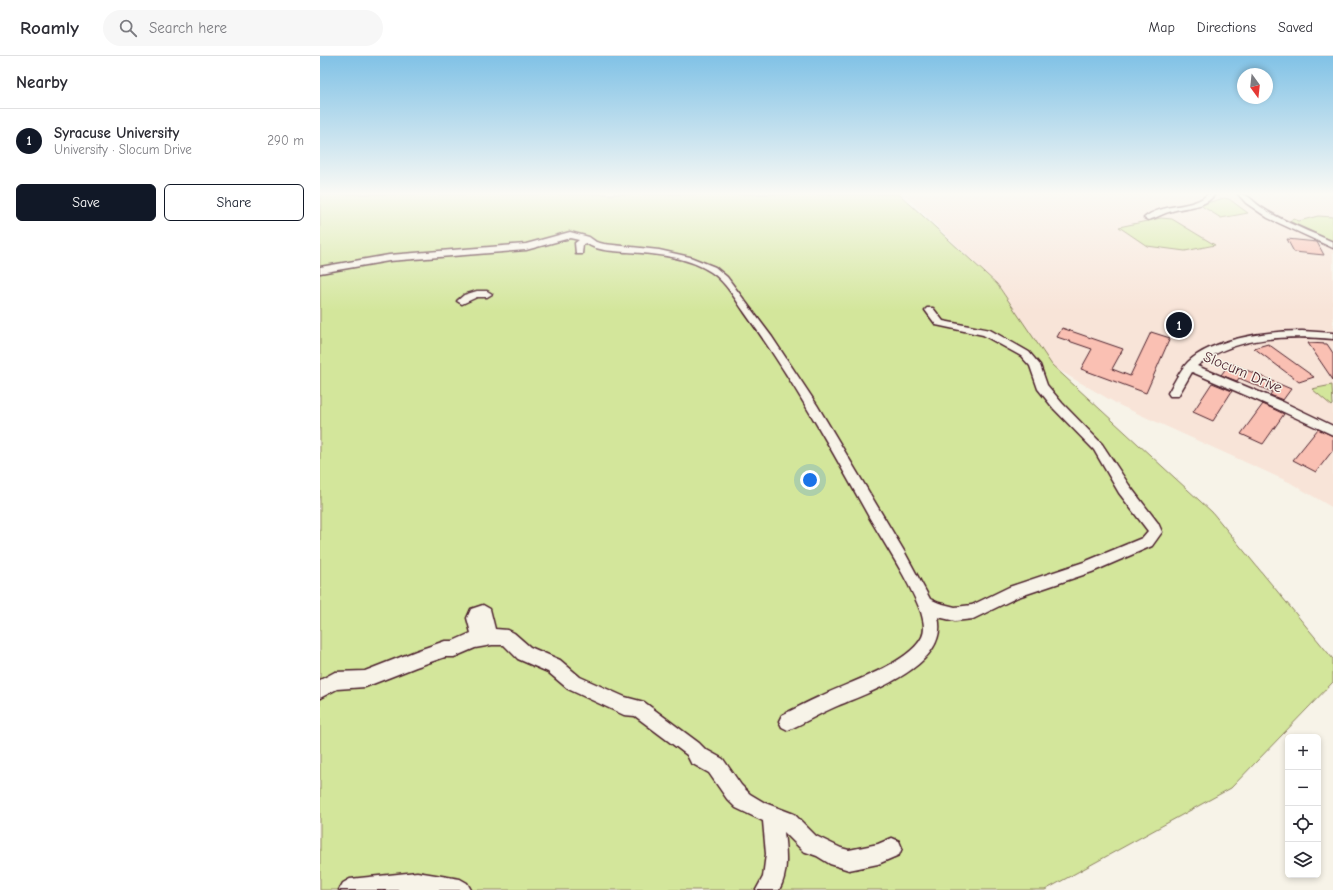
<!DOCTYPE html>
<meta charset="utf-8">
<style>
body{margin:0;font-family:"Comic Neue",sans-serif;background:#f7f7f7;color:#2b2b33}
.controls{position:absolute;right:12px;bottom:12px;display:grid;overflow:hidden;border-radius:6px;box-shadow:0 2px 6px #0003}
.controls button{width:36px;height:36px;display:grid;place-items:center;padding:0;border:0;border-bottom:1px solid #e1e1e2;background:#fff;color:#2b2b33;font:20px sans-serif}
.compass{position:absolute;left:917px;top:12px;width:36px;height:36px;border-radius:50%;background:#fff;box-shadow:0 2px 6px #0003;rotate:165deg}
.you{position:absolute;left:490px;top:424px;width:14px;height:14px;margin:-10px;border:3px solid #fff;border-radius:50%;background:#1a73e8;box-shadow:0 0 0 6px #1a73e833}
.badge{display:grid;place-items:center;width:26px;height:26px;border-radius:50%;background:#111827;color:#fff;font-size:13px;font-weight:700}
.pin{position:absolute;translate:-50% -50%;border:2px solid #fff;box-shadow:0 1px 4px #0006}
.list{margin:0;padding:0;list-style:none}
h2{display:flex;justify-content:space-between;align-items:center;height:52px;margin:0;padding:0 16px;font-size:17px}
h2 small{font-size:13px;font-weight:400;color:#7c7c81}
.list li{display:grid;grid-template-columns:26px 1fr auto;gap:12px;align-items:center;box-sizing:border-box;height:64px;padding:0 16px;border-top:1px solid #e1e1e2}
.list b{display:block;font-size:15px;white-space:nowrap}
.list p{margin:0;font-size:13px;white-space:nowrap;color:#7c7c81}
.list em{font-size:13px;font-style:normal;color:#7c7c81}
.actions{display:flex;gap:8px;padding:12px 16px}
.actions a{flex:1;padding:9px 0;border:1px solid #111827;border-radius:6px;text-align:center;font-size:14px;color:#111827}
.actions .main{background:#111827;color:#fff}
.icon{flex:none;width:22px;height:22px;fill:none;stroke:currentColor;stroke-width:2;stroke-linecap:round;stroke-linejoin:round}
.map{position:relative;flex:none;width:1013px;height:834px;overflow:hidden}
header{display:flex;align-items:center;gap:24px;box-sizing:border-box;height:56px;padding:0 20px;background:#fff;border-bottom:1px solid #e1e1e2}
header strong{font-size:19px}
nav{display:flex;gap:22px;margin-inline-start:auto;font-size:14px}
.search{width:280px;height:36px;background:#f7f7f7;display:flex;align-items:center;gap:10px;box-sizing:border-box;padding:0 14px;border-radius:22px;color:#7c7c81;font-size:15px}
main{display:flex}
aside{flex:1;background:#fff}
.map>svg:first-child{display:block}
</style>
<header>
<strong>Roamly</strong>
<div class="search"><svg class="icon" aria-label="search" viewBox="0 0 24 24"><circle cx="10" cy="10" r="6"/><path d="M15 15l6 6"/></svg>Search here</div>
<nav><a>Map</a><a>Directions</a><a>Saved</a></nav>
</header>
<main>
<aside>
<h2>Nearby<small></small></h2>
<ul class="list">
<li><span class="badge">1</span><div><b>Syracuse University</b><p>University · Slocum Drive</p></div><em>290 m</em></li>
</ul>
<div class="actions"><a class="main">Save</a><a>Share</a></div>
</aside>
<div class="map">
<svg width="1013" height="834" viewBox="0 0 1013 834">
<rect width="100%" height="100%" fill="#f7f3e8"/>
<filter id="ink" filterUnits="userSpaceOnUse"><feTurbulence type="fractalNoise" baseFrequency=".025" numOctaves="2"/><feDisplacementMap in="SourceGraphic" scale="8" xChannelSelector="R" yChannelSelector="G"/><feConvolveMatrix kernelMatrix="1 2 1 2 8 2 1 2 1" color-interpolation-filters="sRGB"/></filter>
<g filter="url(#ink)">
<!-- built -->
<path fill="#f8e4d8" d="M583 138H1013V452L969 426 801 350 733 311 677 228Z"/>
<!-- green -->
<g fill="#d3e69b" stroke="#8e8263">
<path d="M0 138H579L677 228 732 309 892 456 1013 603V626L911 732 725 834H0Z"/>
<path d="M904 142 909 143 928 157 901 162 880 149Z"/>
<path d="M998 160 1013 161V185L969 165 974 163 979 165Z"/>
<path d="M841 162 852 163 895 189 865 195 827 190 799 171Z"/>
<path d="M1012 329 1013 349 1012 350 992 333Z"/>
</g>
<!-- building -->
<g fill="#fac0b3" stroke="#4a1f2b">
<path d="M967 183 997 186 1004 199 974 196Z"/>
<path d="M742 272 803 293 792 313 810 320 831 276 850 282 826 337 761 313 772 293 737 281Z"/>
<path d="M988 287 1007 288 1013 297V324Z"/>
<path d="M948 288 994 321 979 326 934 292Z"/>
<path d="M910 307 971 333 963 344 950 339 952 336 919 322 917 325 901 319Z"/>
<path d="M892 327 912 335 893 365 873 356Z"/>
<path d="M943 348 964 358 943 388 921 378Z"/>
<path d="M998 373 1013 380V394L996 416 973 404Z"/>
</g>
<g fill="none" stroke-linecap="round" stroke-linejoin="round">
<!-- minor casing -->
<g stroke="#4a1f2b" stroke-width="3">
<g id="minor">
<path d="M888 138H895C884 153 867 150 852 155 843 157 837 162 828 164L824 162C841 147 874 153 888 138Z"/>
<path d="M918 138C929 138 932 145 941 151 963 166 989 175 1013 186V192L948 162 926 147Z"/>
<path d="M250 176 269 181 276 186 284 188 339 194 370 201 395 211 407 221 452 281 497 349 584 495 610 543 619 547 635 551 652 549 689 531 764 506 822 482 828 475 799 437 774 394 734 353 718 333 710 310 701 300 663 279 616 269 605 254 607 252H613L623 265 670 274 709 296 720 309 727 329 742 347 782 388 809 429 838 467 842 476 832 490 772 516 698 541 653 563 635 565 618 561C630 610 549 636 515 651 499 658 484 667 468 674L462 671 459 665 462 659C475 653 487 646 501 640 527 627 589 608 602 581 606 573 603 563 601 556 589 525 566 490 549 461 510 391 472 322 425 257 415 243 406 226 391 216 367 200 335 198 307 196 293 195 277 195 266 187L263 188 262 198H256L255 187 259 184 250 182 206 194 69 205 0 217V211L69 199 206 188Z"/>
<path d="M157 235H167L172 238 167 241H157L142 248 137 245 144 239Z"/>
<path d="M982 275 1013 277V283C970 279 913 280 877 310L963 346 1013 370V379L955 352 872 316 858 340H850L848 337C854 327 860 314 868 306 893 282 949 275 982 275Z"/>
<path d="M163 549 170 553 175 573 188 574 194 577 210 591 240 604 260 621 305 641 324 646 379 687 385 693 403 703 421 729 430 738 445 747 474 758 496 780 521 792 529 794 558 788 572 782 579 785 582 792 579 799 558 808 529 814 510 808 497 800 483 795 464 776C466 795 469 817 459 834H436L443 821 446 798 443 765 416 752 407 743 389 717 371 707 367 699 315 660 304 659 248 633 228 616 198 603 184 589H172L155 592 134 601H125L96 611 45 631 17 633 0 642V624L15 616 45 615 96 595 125 585H133L151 577 147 562 151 553Z"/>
<path d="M97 816 140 823 147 827 151 834H19L23 827 30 823Z"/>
</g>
</g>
<!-- minor -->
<use href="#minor" fill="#f7f3e8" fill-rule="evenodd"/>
</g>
</g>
<!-- sky -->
<linearGradient id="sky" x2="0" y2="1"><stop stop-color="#81c2e6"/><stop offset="0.54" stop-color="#fbfaf5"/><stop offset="1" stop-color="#fbfaf5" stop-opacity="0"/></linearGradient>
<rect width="1013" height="255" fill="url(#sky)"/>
<g text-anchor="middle" stroke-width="3" stroke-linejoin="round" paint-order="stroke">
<!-- street labels -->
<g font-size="15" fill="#4a1f2b" stroke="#f7f3e8">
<text transform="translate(923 316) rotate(23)" y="5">Slocum Drive</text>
</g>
</g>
</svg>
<div class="controls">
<button>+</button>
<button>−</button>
<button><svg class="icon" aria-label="locate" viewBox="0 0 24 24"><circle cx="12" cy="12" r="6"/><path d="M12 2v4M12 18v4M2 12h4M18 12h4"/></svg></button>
<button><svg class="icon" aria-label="layers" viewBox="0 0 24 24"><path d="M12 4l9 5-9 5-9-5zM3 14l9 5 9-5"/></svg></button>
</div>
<svg class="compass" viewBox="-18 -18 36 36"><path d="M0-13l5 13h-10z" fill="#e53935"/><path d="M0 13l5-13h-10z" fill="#7c7c81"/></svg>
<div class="you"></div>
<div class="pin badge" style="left:859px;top:269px">1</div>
</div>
</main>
